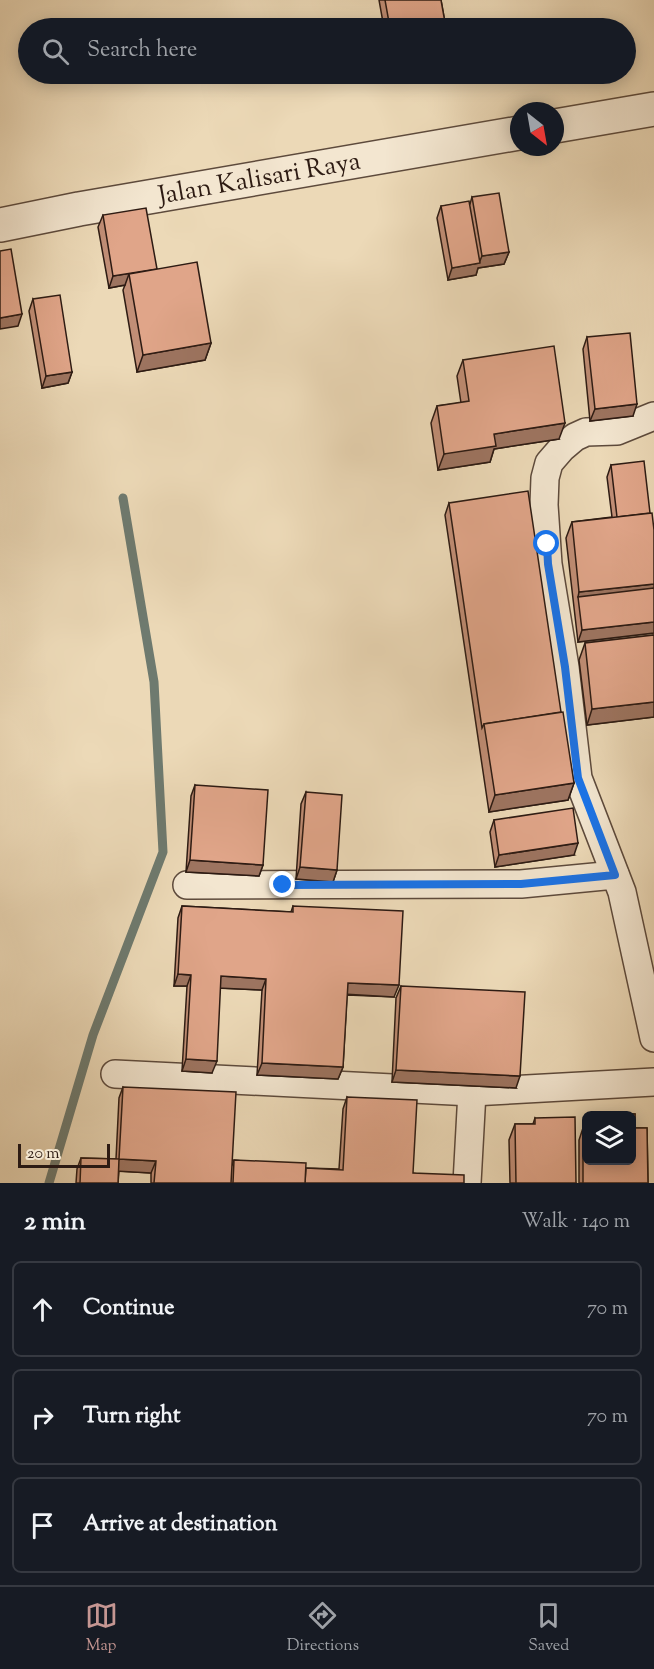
<!DOCTYPE html>
<meta charset="utf-8">
<style>
body{margin:0;font-family:"Sorts Mill Goudy",serif;background:#20242c;color:#f1f3f6}
.controls{position:absolute;right:18px;bottom:18px;display:grid;overflow:hidden;border-radius:9px;box-shadow:0 3px 15px #0003}
.controls button{width:54px;height:54px;display:grid;place-items:center;padding:0;border:0;border-bottom:2px solid #363941;background:#171b24;color:#f1f3f6;font:30px sans-serif}
.compass{position:absolute;left:510px;top:102px;width:54px;height:54px;border-radius:50%;background:#171b24;box-shadow:0 3px 15px #0003;rotate:149deg}
.scale{position:absolute;left:18px;bottom:15px;width:92px;box-sizing:border-box;padding-left:6px;border:3px solid #2d1b13;border-top:0;font-size:16px;line-height:21px;white-space:nowrap;color:#2d1b13;-webkit-text-stroke:4px #f3e6d0;paint-order:stroke}
.stop{position:absolute;width:18px;height:18px;margin:-14px;border:4px solid #1a73e8;border-radius:50%;background:#fff}
.stop.end{background:#1a73e8;border-color:#fff;box-shadow:0 2px 6px #0008}
.list{margin:0;padding:0;list-style:none}
h2{display:flex;justify-content:space-between;align-items:center;height:78px;margin:0;padding:0 24px;font-size:26px}
h2 small{font-size:20px;font-weight:400;color:#9ea1a6}
.list li{display:grid;grid-template-columns:39px 1fr auto;gap:18px;align-items:center;box-sizing:border-box;height:96px;margin:0 12px 12px;padding:0 12px;border:2px solid #363941;border-radius:9px}
.list b{display:block;font-size:22px;white-space:nowrap}
.list em{font-size:20px;font-style:normal;color:#9ea1a6}
.icon{flex:none;width:33px;height:33px;fill:none;stroke:currentColor;stroke-width:2;stroke-linecap:round;stroke-linejoin:round}
.map{position:relative;flex:none;width:654px;height:1183px;overflow:hidden}
.search{position:absolute;background:#171b24;box-shadow:0 3px 15px #0003;left:18px;right:18px;top:18px;height:66px;display:flex;align-items:center;gap:15px;box-sizing:border-box;padding:0 21px;border-radius:33px;color:#9ea1a6;font-size:22px}
.sheet{height:402px;background:#171b24}
nav{display:flex;justify-content:space-around;align-items:center;box-sizing:border-box;height:84px;border-top:2px solid #363941;background:#171b24;font-size:16px;color:#9ea1a6}
nav a{display:grid;justify-items:center;gap:3px}
nav .on{color:#c59692}
.map>svg:first-child{display:block}
</style>
<div class="map">
<svg width="654" height="1183" viewBox="0 0 654 1183">
<rect width="100%" height="100%" fill="#ecd9b7"/>
<filter id="stains"><feTurbulence type="fractalNoise" baseFrequency=".00333" numOctaves="4"/><feColorMatrix values="0 0 0 0 .2 0 0 0 0 .09 0 0 0 0 .02 0 0 0 .5 -.17"/></filter>
<radialGradient id="worn" r=".72"><stop offset=".6" stop-color="#630" stop-opacity="0"/><stop offset="1" stop-color="#630" stop-opacity=".3"/></radialGradient>
<g fill="none" stroke-linecap="round" stroke-linejoin="round">
<!-- stream -->
<path stroke="#6e7a6f" stroke-width="9" d="M49 1183 93 1035 163 852 154 682 123 498"/>
<!-- minor casing -->
<g stroke="#5d4a3c" stroke-width="30">
<g id="minor">
<path d="M654 416 617 431 586 432 575 437 562 448 549 463 545 478 544 505 548 564 565 667 578 778 622 892 654 1038"/>
<path d="M187 885 521 884 615 875"/>
<path d="M115 1074 472 1092 654 1082"/>
<path d="M467 1183 472 1092"/>
</g>
</g>
<!-- tertiary casing -->
<g stroke="#5d4a3c" stroke-width="36">
<g id="tertiary">
<path d="M555 126 654 109"/>
<path d="M0 225 79 209 519 133"/>
</g>
</g>
<!-- minor -->
<use href="#minor" stroke="#f3e6d0" stroke-width="27"/>
<!-- tertiary -->
<use href="#tertiary" stroke="#f3e6d0" stroke-width="33"/>
</g>
<!-- wall -->
<g fill="#c18e76" stroke="#2d1b13" stroke-width="1.5">
<path d="M379 0H441L446 28H384Z"/>
<path d="M472 197 509 252 504 264 478 268 476 275 448 280 437 218 441 206 470 204Z"/>
<path d="M103 215 157 269 211 343 205 360 137 372 123 290 125 285 109 288 98 227Z"/>
<path d="M33 299 72 372 68 383 42 388 29 311Z"/>
<path d="M587 337 633 416 590 421 583 349Z"/>
<path d="M463 360 559 439 494 449 490 462 438 470 431 423 437 406 461 403 457 376Z"/>
<path d="M611 465 650 513 654 530V633L578 642 566 538 572 522 612 517 607 477Z"/>
<path d="M449 503 561 712 574 783 568 800 489 812 445 515Z"/>
<path d="M654 635V717L587 725 579 660 585 643Z"/>
<path d="M195 785 263 865 259 876 186 872 191 796Z"/>
<path d="M306 792 337 870 333 882 296 879 301 804Z"/>
<path d="M494 820 574 855 495 867 490 832Z"/>
<path d="M182 906 291 912 293 906 394 997 347 995 343 1067 338 1079 257 1075 262 990 220 988 212 1073 182 1071 187 986H174L178 918Z"/>
<path d="M401 986 516 1088 392 1082 396 998Z"/>
<path d="M123 1087 232 1165 234 1160 306 1168 339 1169 343 1109 347 1097 413 1173 464 1183H151V1173L119 1171 118 1183H76L77 1169 81 1158 116 1159 119 1098Z"/>
<path d="M606 1113 635 1114V1128H647L648 1183H579V1140L583 1128H586V1161H632V1116H605Z"/>
<path d="M535 1118 576 1183H510L509 1140 515 1124H533Z"/>
</g>
<!-- shaded-wall -->
<g fill="#9d7460" stroke="#2d1b13" stroke-width="1.5">
<path d="M509 252 504 264 478 268 476 275 448 280 452 268 479 263 482 256Z"/>
<path d="M157 269 129 274 125 285 109 288 113 276Z"/>
<path d="M22 314 18 326 0 329V318Z"/>
<path d="M211 343 205 360 137 372 143 355Z"/>
<path d="M72 372 68 383 42 388 46 376Z"/>
<path d="M637 404 633 416 590 421 595 409Z"/>
<path d="M565 423 559 439 494 449 490 462 438 470 444 454 494 434Z"/>
<path d="M654 584V599L578 597 579 592Z"/>
<path d="M654 622V633L578 642 582 630Z"/>
<path d="M654 702V717L587 725 592 709Z"/>
<path d="M574 783 568 800 489 812 495 795Z"/>
<path d="M578 843 574 855 495 867 499 855Z"/>
<path d="M190 860 263 865 259 876 186 872Z"/>
<path d="M300 867 337 870 333 882 296 879Z"/>
<path d="M178 974 191 975 187 986H174Z"/>
<path d="M221 976 266 979 262 990 217 988Z"/>
<path d="M348 983 399 985 394 997 343 994Z"/>
<path d="M186 1059 217 1061 212 1073 182 1071Z"/>
<path d="M262 1063 343 1067 338 1079 257 1075Z"/>
<path d="M396 1070 520 1076 516 1088 392 1082Z"/>
<path d="M119 1159 156 1161 151 1173 115 1171Z"/>
</g>
<!-- building -->
<g fill="#e0a589" stroke="#2d1b13" stroke-width="1.5">
<path d="M385 0H441L446 28H390Z"/>
<path d="M499 193 509 252 482 256 472 197Z"/>
<path d="M469 201 480 263 452 268 441 206Z"/>
<path d="M146 208 157 269 113 276 103 215Z"/>
<path d="M11 249 22 314 0 318V251Z"/>
<path d="M197 262 211 343 143 355 129 274Z"/>
<path d="M60 295 72 372 46 376 33 299Z"/>
<path d="M630 333 637 404 595 409 587 337Z"/>
<path d="M554 346 565 423 494 434 496 446 444 454 437 406 469 401 463 360Z"/>
<path d="M644 461 650 513 617 517 611 465Z"/>
<path d="M528 491 561 712 484 724 482 728 449 503Z"/>
<path d="M652 513 654 530V584L579 592 572 522Z"/>
<path d="M654 588V622L582 630 578 597Z"/>
<path d="M654 635V702L592 709 585 643Z"/>
<path d="M563 712 574 783 495 795 484 724Z"/>
<path d="M195 785 268 790 263 865 190 860Z"/>
<path d="M306 792 342 795 337 870 300 867Z"/>
<path d="M573 808 578 843 499 855 494 820Z"/>
<path d="M182 906 293 912V906L403 911 399 985 348 983 343 1067 262 1063 266 979 221 976 217 1061 186 1059 191 975 178 974Z"/>
<path d="M401 986 525 992 520 1076 396 1070Z"/>
<path d="M123 1087 236 1092 231 1183H154L156 1161 119 1159 118 1183H80L81 1158 119 1159Z"/>
<path d="M347 1097 417 1100 413 1173 464 1175V1183H305L306 1168 343 1170Z"/>
<path d="M606 1113 635 1114V1128H647L648 1183H583V1128H586V1161H632V1116H605Z"/>
<path d="M575 1117 576 1183H516L515 1124H535V1118Z"/>
<path d="M234 1160 306 1163 305 1183H233Z"/>
</g>
<g fill="none" stroke-linecap="round" stroke-linejoin="round">
<!-- route -->
<path stroke="#1a73e8" stroke-width="8" d="M283 885 521 884 615 875 578 778 565 667 548 564 547 544"/>
</g>
<g text-anchor="middle" stroke-width="5" stroke-linejoin="round" paint-order="stroke">
<!-- street labels -->
<g font-size="26" fill="#2d1b13" stroke="#f3e6d0">
<text transform="translate(259 177) rotate(-10)" y="9">Jalan Kalisari Raya</text>
</g>
</g>
<rect width="100%" height="100%" filter="url(#stains)"/>
<rect width="100%" height="100%" fill="url(#worn)"/>
</svg>
<div class="controls">
<button><svg class="icon" aria-label="layers" viewBox="0 0 24 24"><path d="M12 4l9 5-9 5-9-5zM3 14l9 5 9-5"/></svg></button>
</div>
<svg class="compass" viewBox="-18 -18 36 36"><path d="M0-13l5 13h-10z" fill="#e53935"/><path d="M0 13l5-13h-10z" fill="#9ea1a6"/></svg>
<div class="scale">20 m</div>
<div class="stop" style="left:547px;top:544px"></div>
<div class="stop end" style="left:283px;top:885px"></div>
<div class="search"><svg class="icon" aria-label="search" viewBox="0 0 24 24"><circle cx="10" cy="10" r="6"/><path d="M15 15l6 6"/></svg>Search here</div>
</div>
<section class="sheet">
<h2>2 min<small>Walk · 140 m</small></h2>
<ul class="list">
<li><svg class="icon" aria-label="ahead" viewBox="0 0 24 24"><path d="M12 20V5M6 11l6-6 6 6"/></svg><div><b>Continue</b></div><em>70 m</em></li>
<li><svg class="icon" aria-label="right" viewBox="0 0 24 24"><path d="M7 20v-9h11M14 6l5 5-5 5"/></svg><div><b>Turn right</b></div><em>70 m</em></li>
<li><svg class="icon" aria-label="arrive" viewBox="0 0 24 24"><path d="M6 21V4h12l-3 4 3 4H6"/></svg><div><b>Arrive at destination</b></div></li>
</ul>
</section>
<nav>
<a class="on"><svg class="icon" aria-label="map" viewBox="0 0 24 24"><path d="M3 6l6-2 6 2 6-2v14l-6 2-6-2-6 2zM9 4v14M15 6v14"/></svg>Map</a>
<a><svg class="icon" aria-label="directions" viewBox="0 0 24 24"><path d="M12 3l9 9-9 9-9-9zM9 14v-3h6M13 9l2 2-2 2"/></svg>Directions</a>
<a><svg class="icon" aria-label="saved" viewBox="0 0 24 24"><path d="M7 4h10v16l-5-4-5 4z"/></svg>Saved</a>
</nav>
